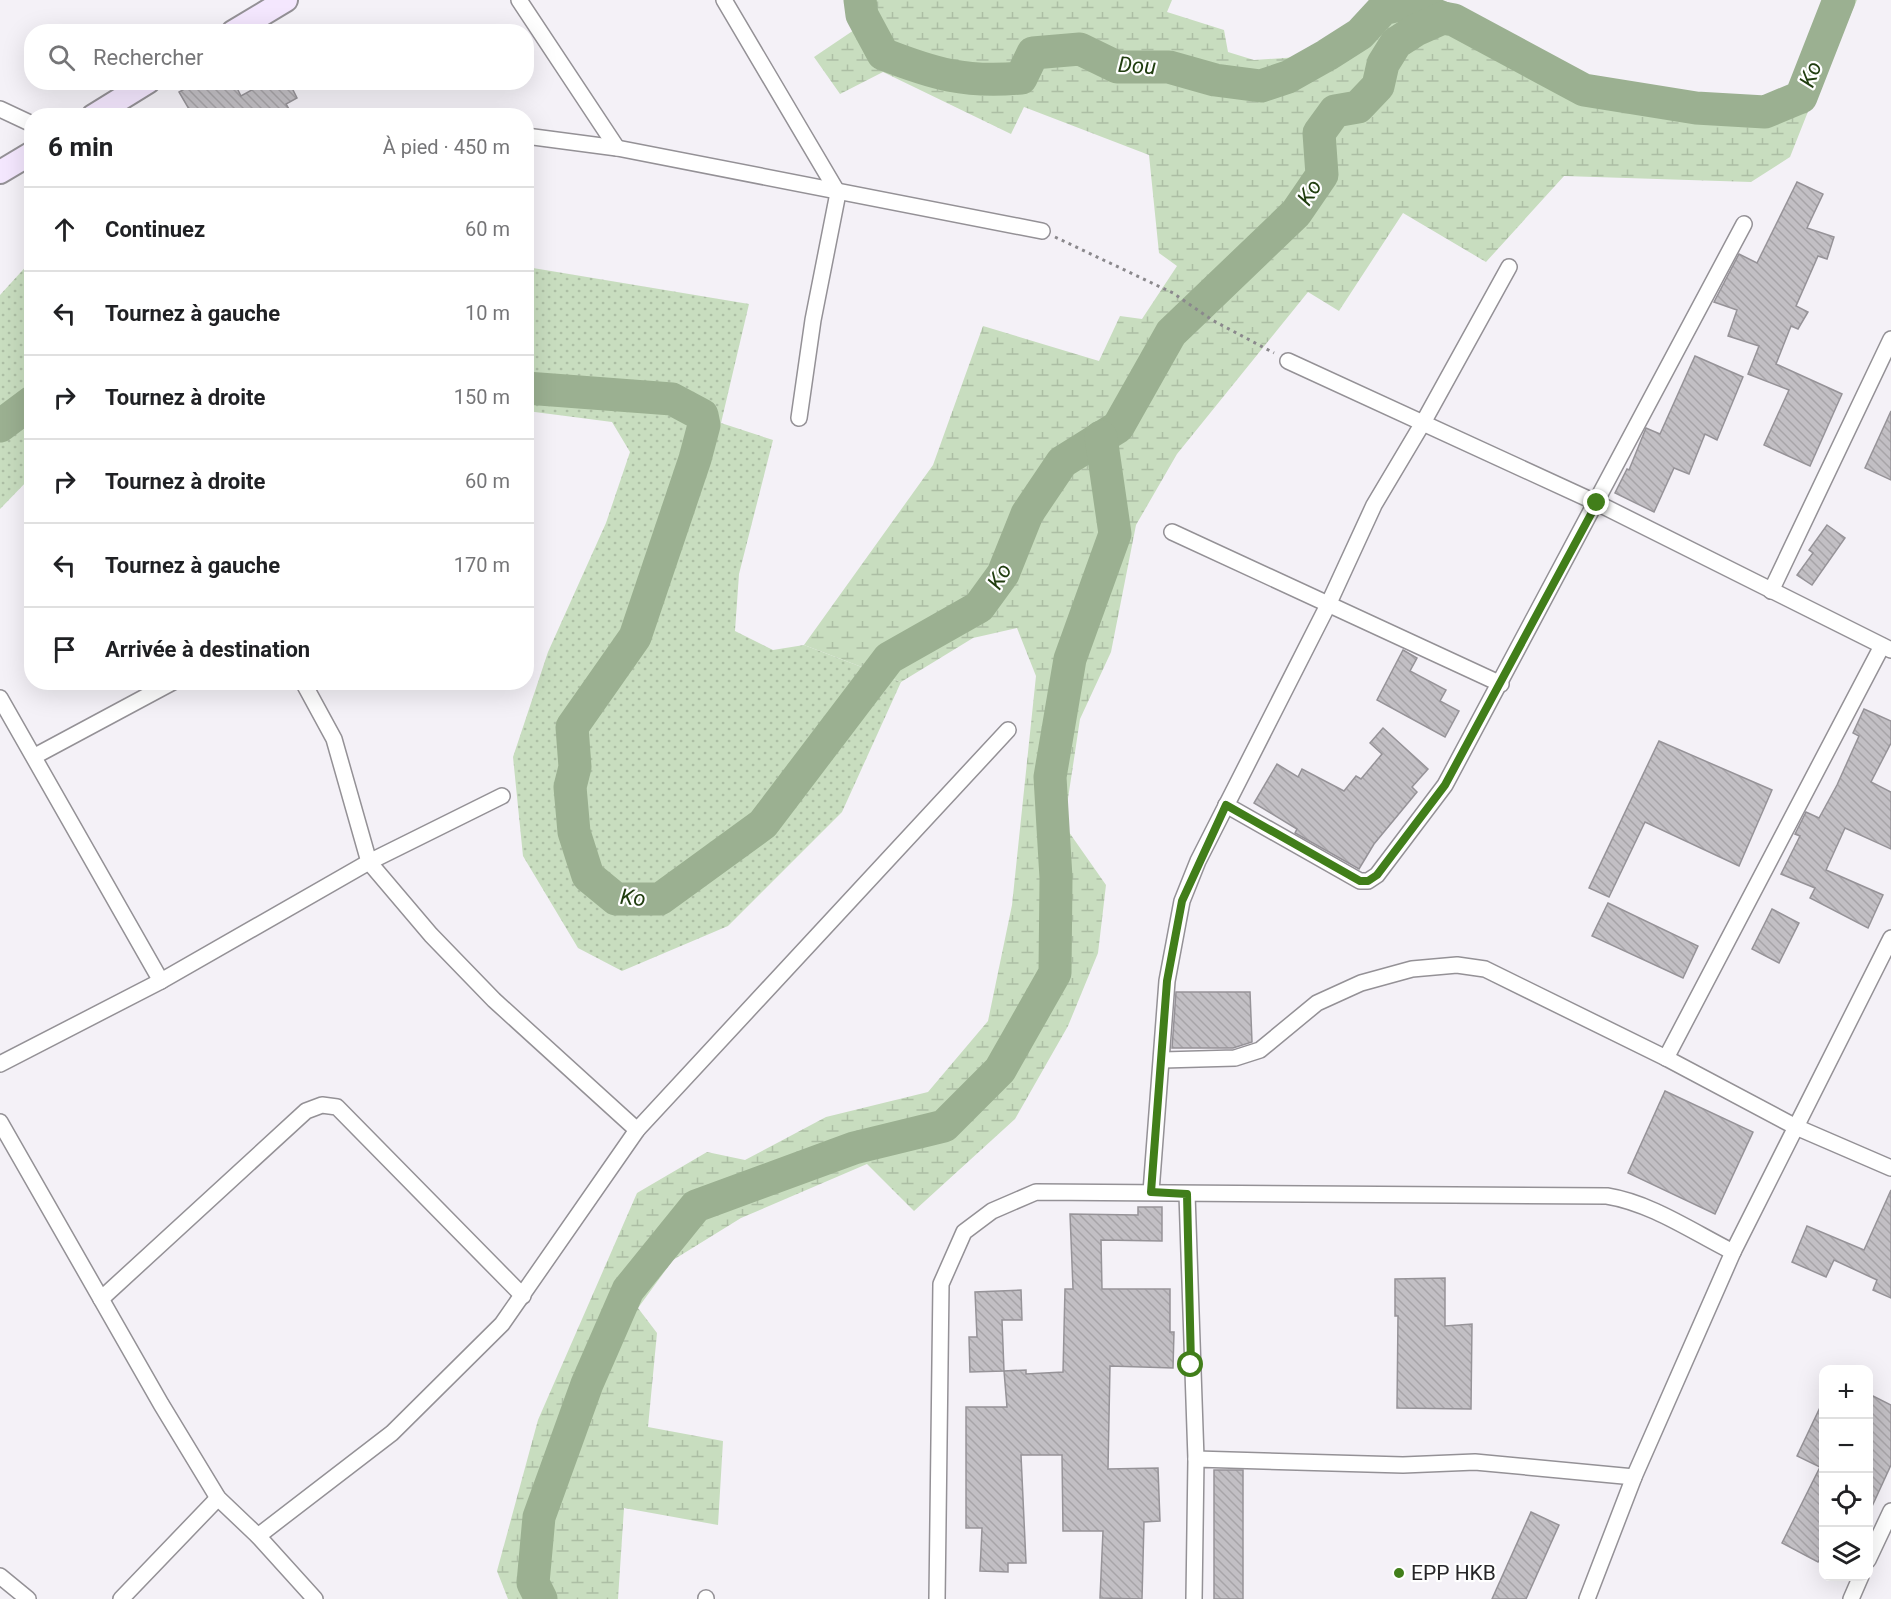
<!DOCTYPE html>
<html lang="fr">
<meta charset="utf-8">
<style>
body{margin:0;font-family:Roboto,sans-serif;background:#f2f2f2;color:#202124}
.controls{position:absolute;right:18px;bottom:18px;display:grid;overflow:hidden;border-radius:12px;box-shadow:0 6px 24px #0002}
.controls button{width:54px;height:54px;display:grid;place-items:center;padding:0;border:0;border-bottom:2px solid #e0e0e0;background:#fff;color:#202124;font:30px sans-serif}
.stop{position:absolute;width:18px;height:18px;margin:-14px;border:4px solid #417e1a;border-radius:50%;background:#fff}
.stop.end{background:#417e1a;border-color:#fff;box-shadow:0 2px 6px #0008}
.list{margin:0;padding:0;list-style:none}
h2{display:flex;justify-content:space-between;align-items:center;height:78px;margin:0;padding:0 24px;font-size:26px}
h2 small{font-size:20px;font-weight:400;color:#757577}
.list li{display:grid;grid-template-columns:39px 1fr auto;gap:18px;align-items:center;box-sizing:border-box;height:84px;padding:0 24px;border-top:2px solid #e0e0e0}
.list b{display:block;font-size:22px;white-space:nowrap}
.list em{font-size:20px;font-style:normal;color:#757577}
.icon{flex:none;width:33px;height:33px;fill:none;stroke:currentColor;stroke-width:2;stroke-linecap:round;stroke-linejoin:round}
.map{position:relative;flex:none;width:1891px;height:1599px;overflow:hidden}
.search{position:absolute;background:#fff;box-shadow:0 6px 24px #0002;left:24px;top:24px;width:510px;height:66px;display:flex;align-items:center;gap:15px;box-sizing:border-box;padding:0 21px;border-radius:24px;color:#757577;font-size:22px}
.panel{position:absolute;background:#fff;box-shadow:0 6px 24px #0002;left:24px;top:108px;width:510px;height:582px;border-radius:24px}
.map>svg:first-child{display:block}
</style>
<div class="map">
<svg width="1891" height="1599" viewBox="0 0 1891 1599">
<defs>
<pattern id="grass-dots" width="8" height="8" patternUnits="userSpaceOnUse" patternTransform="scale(1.5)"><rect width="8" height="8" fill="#c8ddbf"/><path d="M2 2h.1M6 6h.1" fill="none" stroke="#acbea4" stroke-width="1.8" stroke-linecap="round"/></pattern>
<pattern id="wetland-marsh" width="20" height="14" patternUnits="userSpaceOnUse" patternTransform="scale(1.5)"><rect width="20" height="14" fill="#c8ddbf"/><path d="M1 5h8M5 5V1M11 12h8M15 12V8" fill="none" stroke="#acbea4"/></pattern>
<pattern id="building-back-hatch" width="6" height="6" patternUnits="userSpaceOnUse" patternTransform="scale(1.5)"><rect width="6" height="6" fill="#c2bfc4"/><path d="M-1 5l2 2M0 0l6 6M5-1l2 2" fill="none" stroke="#a7a4a8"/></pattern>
</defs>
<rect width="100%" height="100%" fill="#f4f1f7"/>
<!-- grass -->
<g fill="url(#grass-dots)">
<path d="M1839 0H1857L1811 104 1801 97Z"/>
<path d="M31 261V477L0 509V295Z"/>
<path d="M527 267 749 304 721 423 773 440 739 574 735 631 773 650 804 645 901 682 842 812 728 926 622 971 578 948 523 856 513 757 548 652 606 523 630 452 612 422 527 411Z"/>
</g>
<!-- wetland -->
<path fill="url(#wetland-marsh)" d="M850 0H1172L1167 12 1224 30 1228 52 1254 60 1327 55 1360 34 1383 9 1407 3 1443 18 1454 20 1584 90 1696 108 1765 112 1801 97 1811 104 1790 157 1751 182 1564 176 1486 262 1403 213 1339 311 1308 292 1177 454 1136 525 1111 652 1080 719 1064 825 1106 885 1098 953 1068 1026 1015 1119 914 1211 867 1164 741 1218 673 1260 638 1308 657 1333 648 1427 723 1441 718 1525 624 1508 618 1599H508L497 1571 538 1420 637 1193 707 1152 745 1160 826 1117 928 1092 988 1021 1012 905 1036 676 1017 628 973 638 901 682 804 645 933 465 983 326 1099 361 1120 316 1142 319 1177 266 1159 253 1149 155 1024 107 1011 134 883 72 840 94 814 57 857 28Z"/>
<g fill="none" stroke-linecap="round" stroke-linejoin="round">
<!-- river -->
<g stroke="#9bb091" stroke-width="33">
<path d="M860 0 862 15 883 54C934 74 965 83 1021 78L1033 53 1080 49 1117 67H1169L1215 80 1261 86 1288 77 1327 55 1360 34 1383 9 1407 3 1443 18"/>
<path d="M526 388 672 399 702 415 704 425 695 459 635 637 572 727 575 767 570 787 574 832 588 876 616 899H660L763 824 889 658 979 607 1003 574 1027 514 1062 462 1118 427 1171 333 1296 213 1322 175 1319 133 1335 111 1358 107 1378 86 1383 64 1396 43 1416 30 1443 18 1454 20 1584 90 1696 108 1765 112 1801 97 1839 0"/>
<path d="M0 426 32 402"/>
<path d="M541 1599 533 1583 539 1517 587 1384 628 1290 696 1206 854 1148 944 1126 1000 1070 1055 973 1056 878 1050 777 1070 659 1115 534 1101 437"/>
</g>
</g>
<!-- building -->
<g fill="url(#building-back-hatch)" stroke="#969398" stroke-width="1.5">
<path d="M197 82H234L241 96 266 82H289L297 98 286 104 293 116H193L179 92Z"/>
<path d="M1797 182 1823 194 1807 228 1834 237 1827 259 1818 256 1796 306 1808 312 1798 329 1791 326 1776 364 1842 394 1810 466 1764 445 1789 390 1748 374 1759 346 1728 336 1737 310 1714 302 1739 254 1757 263Z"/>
<path d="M1695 356 1743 377 1717 440 1705 434 1689 474 1674 468 1654 512 1615 493 1627 469 1629 470 1646 428 1660 434Z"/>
<path d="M1891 411V480L1865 468Z"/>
<path d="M1827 525 1845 538 1812 585 1797 575 1813 553 1809 550Z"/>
<path d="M1403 650 1417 658 1410 671 1446 690 1440 701 1459 711 1445 737 1377 700Z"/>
<path d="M1864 709 1891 721V743L1871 782 1891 792V849L1845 828 1826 870 1883 895 1868 928 1810 898 1815 888 1781 874 1800 836 1795 834 1806 812 1819 818 1837 785 1859 736 1853 733Z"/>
<path d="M1383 728 1428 769 1412 787 1417 792 1374 844 1359 869 1295 833 1297 829 1254 803 1277 764 1298 777 1302 769 1344 791 1356 776 1361 779 1382 754 1370 743Z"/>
<path d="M1659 741 1772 790 1739 866 1645 822 1609 897 1589 888Z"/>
<path d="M1608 903 1698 946 1683 978 1592 936Z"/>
<path d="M1772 909 1799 923 1779 963 1752 949Z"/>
<path d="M1176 992H1250L1252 1042 1233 1048H1172Z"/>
<path d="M1665 1091 1753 1132 1715 1214 1628 1173Z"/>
<path d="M1891 1190V1298L1873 1290 1877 1280 1834 1260 1826 1277 1792 1262 1807 1226 1864 1250Z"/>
<path d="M1138 1207H1162V1241L1101 1240 1102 1289H1170V1332H1174L1173 1368 1110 1366 1108 1469 1158 1468 1160 1521 1144 1522 1142 1599 1100 1598 1103 1531H1063L1062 1455H1021L1026 1563H1008V1572L980 1571 982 1528H966V1407H1007L1004 1371 1026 1370V1374L1063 1372 1065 1289H1073L1070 1214 1138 1215Z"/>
<path d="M1445 1278V1326L1472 1324 1471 1409 1397 1408 1398 1316H1395V1279Z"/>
<path d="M1021 1290 1022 1320H1002L1004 1371 970 1372 969 1337H977L975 1292Z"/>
<path d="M1869 1394 1891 1405V1465L1869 1513Z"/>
<path d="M1824 1399V1551L1818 1562 1782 1543 1820 1467 1797 1456Z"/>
<rect x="1214" y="1470" width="29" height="129"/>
<path d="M1531 1512 1559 1525 1526 1599H1492Z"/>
</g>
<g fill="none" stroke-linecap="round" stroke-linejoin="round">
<!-- street casing -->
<g stroke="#949196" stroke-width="18">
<g id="street">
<path d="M519 0 617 148"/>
<path d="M724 0 838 193 813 320 799 418"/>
<path d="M0 109 32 124"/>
<path d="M526 136 617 148 1042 231"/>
<path d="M1288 361 1597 503 1891 650"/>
<path d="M1172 532 1501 684"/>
<path d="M1771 591 1891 339"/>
<path d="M303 682 334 739 369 862 431 935 494 1000 637 1130"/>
<path d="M0 698 161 981"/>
<path d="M35 756 173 682"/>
<path d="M1226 805 1360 881H1368L1377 875 1445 785 1744 224"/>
<path d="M1666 1058 1882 646"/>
<path d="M1163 1060 1235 1058 1260 1050 1317 1003 1361 983 1412 969 1457 965 1485 969 1666 1058 1796 1127 1891 1168"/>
<path d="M0 1064 161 981 369 862 502 796"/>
<path d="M0 1122 161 1404 218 1498 258 1536 315 1599"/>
<path d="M1151 1192 1167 981 1182 901 1198 861 1328 605 1374 505 1424 421 1509 267"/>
<path d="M1187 1194 1196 1459"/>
<path d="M101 1299 306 1111 322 1105 337 1107 523 1296"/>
<path d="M258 1536 392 1433 502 1324 637 1130 1008 730"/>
<path d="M1868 1560 1891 1511"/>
<path d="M0 1576 28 1599"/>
<path d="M706 1598V1599"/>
<path d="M121 1599 218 1498"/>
<path d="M937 1599 941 1284 964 1232 992 1211 1036 1192 1607 1196C1651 1203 1693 1232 1733 1252"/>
<path d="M1194 1599 1196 1459 1403 1465 1475 1462 1634 1477"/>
<path d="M1587 1599 1634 1477 1733 1252 1891 938"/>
<path d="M1851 1599 1861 1576"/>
</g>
</g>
<!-- secondary casing -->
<g stroke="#949196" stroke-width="26">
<g id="secondary">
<path d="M233 32 286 0"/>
<path d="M93 116 148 82"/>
<path d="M0 172 32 153"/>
</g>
</g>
<!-- path -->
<path stroke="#8a888c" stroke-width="3" stroke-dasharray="3 4.5" stroke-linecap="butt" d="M1055 237 1173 293 1212 320 1274 353"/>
<!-- street -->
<use href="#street" stroke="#fff" stroke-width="15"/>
<!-- secondary -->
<use href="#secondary" stroke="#f4e7fe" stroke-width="22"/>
</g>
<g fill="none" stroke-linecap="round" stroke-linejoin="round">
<!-- route -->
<path stroke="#417e1a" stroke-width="8" d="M1191 1365 1187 1194 1151 1192 1167 981 1182 901 1226 805 1360 881H1368L1377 875 1445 785 1597 503"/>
</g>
<!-- markers -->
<circle fill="#417e1a" stroke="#fff" stroke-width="2" cx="1399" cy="1573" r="6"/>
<g text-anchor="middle" stroke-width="4.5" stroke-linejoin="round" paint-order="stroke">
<!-- poi labels -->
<g font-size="21" fill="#282729" stroke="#fff" text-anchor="start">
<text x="1411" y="1580">EPP HKB</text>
</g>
<!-- water labels -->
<g font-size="22" font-style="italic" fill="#203d0f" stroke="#fff">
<text transform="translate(1137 65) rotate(4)" y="8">Dou</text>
<text transform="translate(1810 74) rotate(-68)" y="8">Ko</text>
<text transform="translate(1309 192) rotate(-58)" y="8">Ko</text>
<text transform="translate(999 576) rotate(-60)" y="8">Ko</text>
<text transform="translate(633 897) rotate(6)" y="8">Ko</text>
</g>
</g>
</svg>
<div class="controls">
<button>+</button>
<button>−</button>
<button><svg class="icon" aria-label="locate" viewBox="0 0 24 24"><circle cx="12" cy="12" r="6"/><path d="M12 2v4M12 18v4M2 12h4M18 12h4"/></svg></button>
<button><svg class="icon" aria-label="layers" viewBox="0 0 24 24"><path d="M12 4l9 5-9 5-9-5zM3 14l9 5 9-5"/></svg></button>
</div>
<div class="stop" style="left:1191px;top:1365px"></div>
<div class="stop end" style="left:1597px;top:503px"></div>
<div class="search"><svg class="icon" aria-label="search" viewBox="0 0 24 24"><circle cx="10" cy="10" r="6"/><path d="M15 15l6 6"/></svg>Rechercher</div>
<section class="panel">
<h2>6 min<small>À pied · 450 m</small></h2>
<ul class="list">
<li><svg class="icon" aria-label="ahead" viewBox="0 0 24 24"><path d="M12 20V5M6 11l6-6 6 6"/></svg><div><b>Continuez</b></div><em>60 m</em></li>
<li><svg class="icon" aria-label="left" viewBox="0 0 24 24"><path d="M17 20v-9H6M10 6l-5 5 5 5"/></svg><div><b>Tournez à gauche</b></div><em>10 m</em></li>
<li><svg class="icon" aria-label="right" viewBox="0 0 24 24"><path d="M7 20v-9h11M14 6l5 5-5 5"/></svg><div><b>Tournez à droite</b></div><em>150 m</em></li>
<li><svg class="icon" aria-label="right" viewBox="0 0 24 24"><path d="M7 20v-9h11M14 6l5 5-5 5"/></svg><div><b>Tournez à droite</b></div><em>60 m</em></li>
<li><svg class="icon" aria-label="left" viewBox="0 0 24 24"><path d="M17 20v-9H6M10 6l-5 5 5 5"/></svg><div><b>Tournez à gauche</b></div><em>170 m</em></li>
<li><svg class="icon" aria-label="arrive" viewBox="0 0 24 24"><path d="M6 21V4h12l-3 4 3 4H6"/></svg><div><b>Arrivée à destination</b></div></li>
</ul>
</section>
</div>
